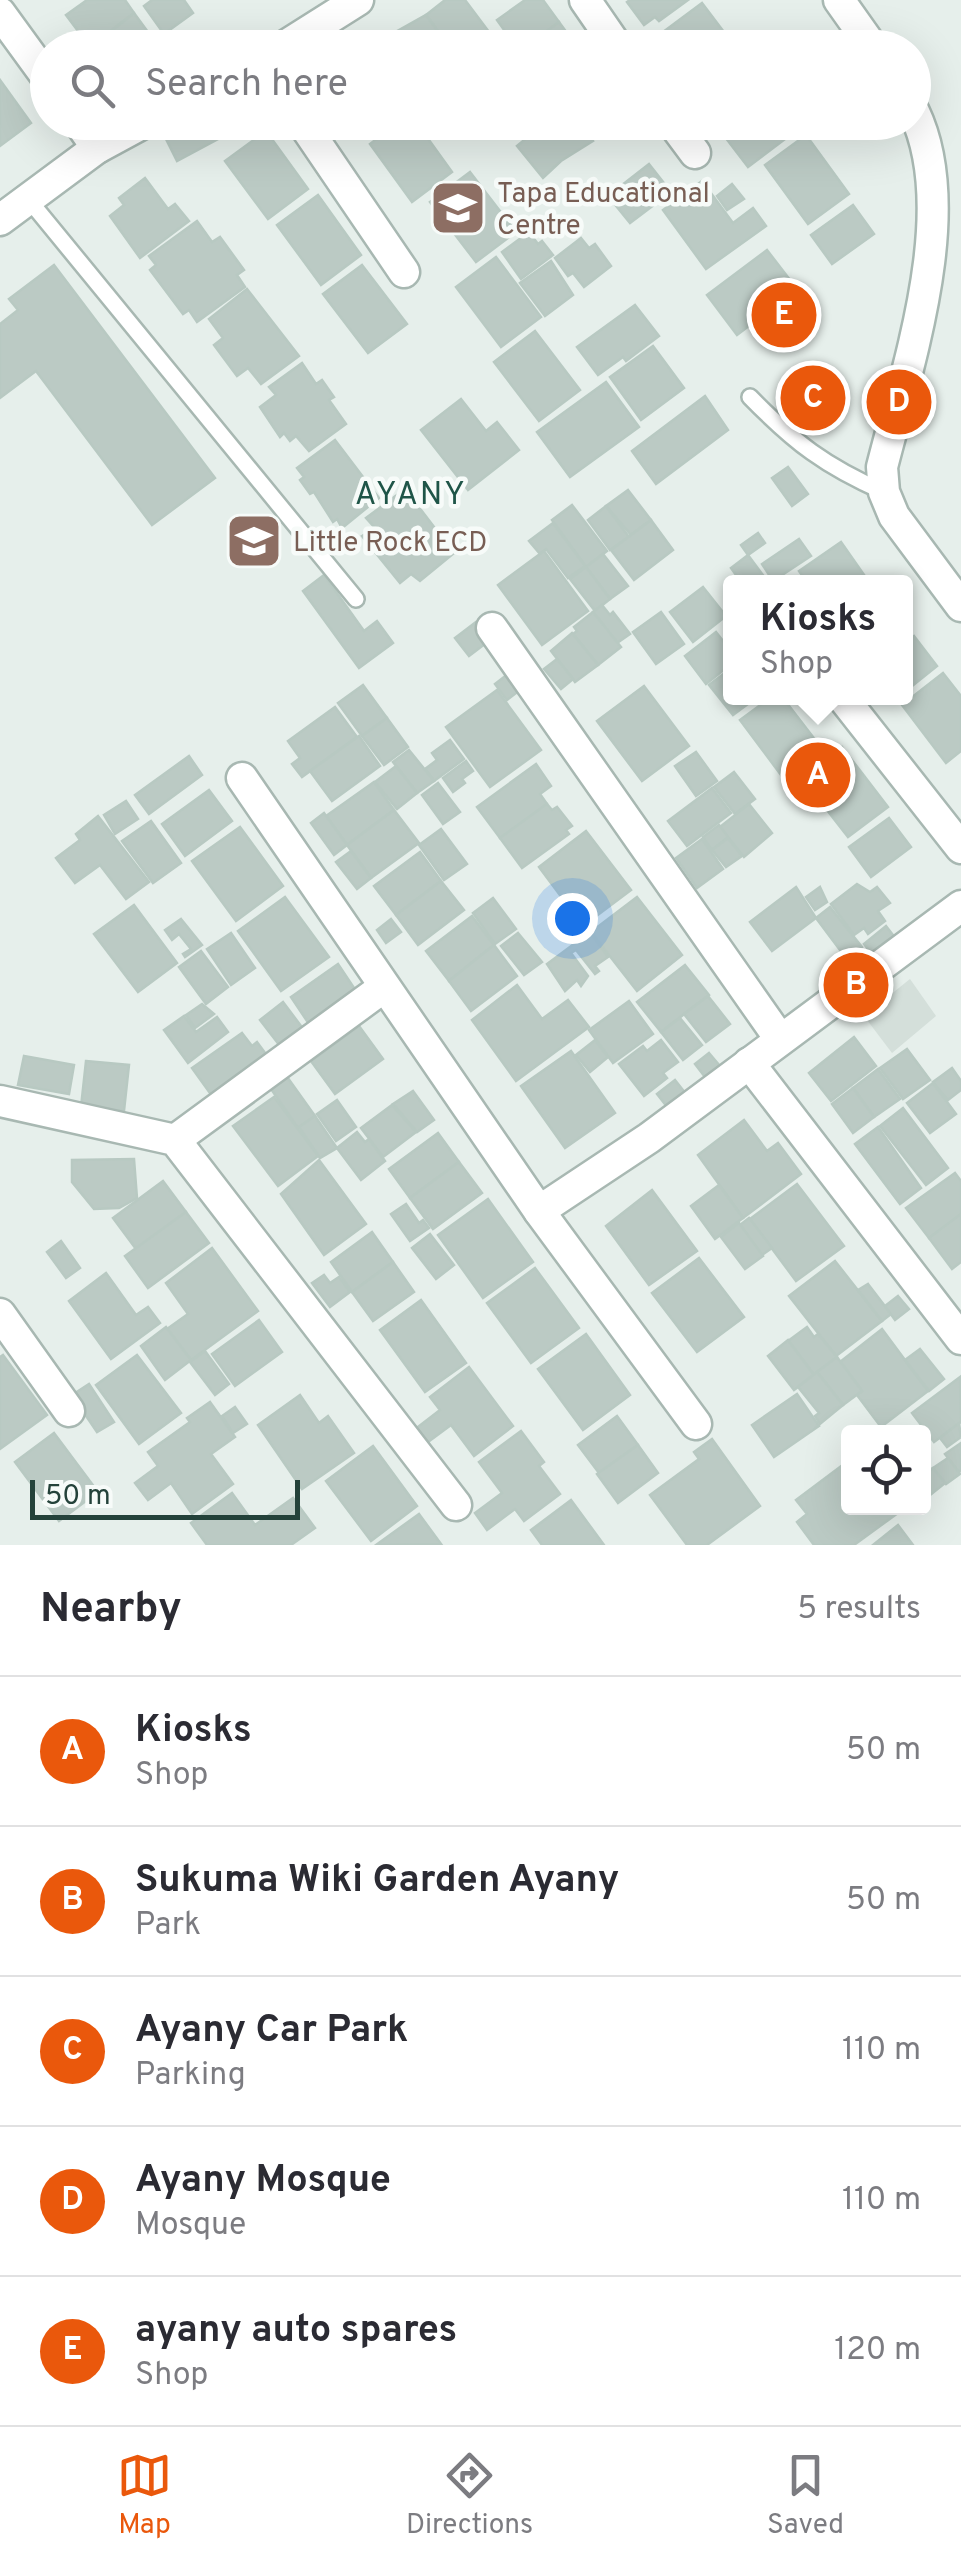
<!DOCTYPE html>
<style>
body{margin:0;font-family:Overpass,sans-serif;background:#f2f2f3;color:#2b2b33}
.controls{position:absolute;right:30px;bottom:30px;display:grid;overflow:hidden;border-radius:10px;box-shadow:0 10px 40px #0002}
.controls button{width:90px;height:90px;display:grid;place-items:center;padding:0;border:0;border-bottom:2px solid #e1e1e2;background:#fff;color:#2b2b33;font:50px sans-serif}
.scale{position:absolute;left:30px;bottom:25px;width:270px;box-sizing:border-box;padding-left:10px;border:5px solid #24423a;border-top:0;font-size:28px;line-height:35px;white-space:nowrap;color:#24423a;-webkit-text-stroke:8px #f7fbf9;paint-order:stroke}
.you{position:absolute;left:572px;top:918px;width:35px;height:35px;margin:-25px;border:8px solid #fff;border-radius:50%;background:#1a73e8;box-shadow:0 0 0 15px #1a73e833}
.badge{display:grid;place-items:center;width:65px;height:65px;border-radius:50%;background:#ea580c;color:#fff;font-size:32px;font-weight:700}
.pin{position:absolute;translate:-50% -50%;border:5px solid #fff;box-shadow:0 2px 10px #0006}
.popup{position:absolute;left:723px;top:575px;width:190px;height:130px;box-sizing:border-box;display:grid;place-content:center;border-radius:10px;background:#fff;filter:drop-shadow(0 2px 8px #0005);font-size:32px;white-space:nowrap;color:#7c7c81}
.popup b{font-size:38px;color:#2b2b33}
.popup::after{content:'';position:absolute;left:50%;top:100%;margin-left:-20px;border:20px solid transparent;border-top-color:#fff}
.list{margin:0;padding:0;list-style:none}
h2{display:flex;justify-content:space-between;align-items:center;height:130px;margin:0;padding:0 40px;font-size:42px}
h2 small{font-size:32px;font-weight:400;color:#7c7c81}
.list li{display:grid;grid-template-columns:65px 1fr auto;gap:30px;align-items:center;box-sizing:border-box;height:150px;padding:0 40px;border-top:2px solid #e1e1e2}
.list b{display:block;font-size:38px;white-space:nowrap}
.list p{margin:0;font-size:32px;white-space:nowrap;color:#7c7c81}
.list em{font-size:32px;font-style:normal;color:#7c7c81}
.icon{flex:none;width:55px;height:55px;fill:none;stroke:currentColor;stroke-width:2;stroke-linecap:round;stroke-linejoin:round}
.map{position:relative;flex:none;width:961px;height:1545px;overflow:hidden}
.search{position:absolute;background:#fff;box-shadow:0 10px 40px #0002;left:30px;right:30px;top:30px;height:110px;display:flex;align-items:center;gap:25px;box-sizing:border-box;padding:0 35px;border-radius:55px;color:#7c7c81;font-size:38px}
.sheet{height:880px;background:#fff}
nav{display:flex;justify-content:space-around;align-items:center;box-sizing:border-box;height:140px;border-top:2px solid #e1e1e2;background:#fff;font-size:28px;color:#7c7c81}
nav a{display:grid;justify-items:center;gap:5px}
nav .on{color:#ea580c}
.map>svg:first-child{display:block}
</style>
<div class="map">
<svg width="961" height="1545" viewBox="0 0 961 1545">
<rect width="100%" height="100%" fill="#e6efeb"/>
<!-- built -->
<path fill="#d4dfda" d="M910 979 936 1016 892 1053 864 1016Z"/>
<!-- building -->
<g fill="#bbcac4" stroke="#b8c9c2" stroke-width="2.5">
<path d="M87 0H125L134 13 90 47 66 15Z"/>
<path d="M152 0H184L193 13 164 34 144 6Z"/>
<path d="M445 0H465L501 48H450L426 15Z"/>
<path d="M525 0H543L559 22 524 48H517L497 20Z"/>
<path d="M630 0H688L659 21 655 17 644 25 627 2Z"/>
<path d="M702 3 736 48H674L663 32Z"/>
<path d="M134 13 156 43 150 48H90Z"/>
<path d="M426 15 450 48H367Z"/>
<path d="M559 22 578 48H524Z"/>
<path d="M0 80 31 123 0 146Z"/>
<path d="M197 122H250L177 161 166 139Z"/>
<path d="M399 122H416L452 172 412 202 370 144Z"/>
<path d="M546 122H579L593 141 561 161 543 178 517 146Z"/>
<path d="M735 122H798L801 127 748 167 725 137 738 126Z"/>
<path d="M266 131 308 189 268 219 225 161Z"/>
<path d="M806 135 849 194 808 224 765 165Z"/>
<path d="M649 164 671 192 630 223 608 196Z"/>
<path d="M470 172 516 232 476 262 430 202Z"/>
<path d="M145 178 168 209 175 204 189 221 140 258 110 216 124 205 119 198Z"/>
<path d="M702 181 733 223 753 208 766 226 706 269 663 210Z"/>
<path d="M732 184 744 199 727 210 717 196Z"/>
<path d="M318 195 361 255 321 285 277 225Z"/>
<path d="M853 205 874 234 832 264 811 235Z"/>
<path d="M197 221 212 242 220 237 244 270 237 275 245 287 197 322 189 310 183 314 150 270 156 265 149 256Z"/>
<path d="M529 232 538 244 542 241 553 255 521 279 502 252Z"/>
<path d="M581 238 589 248 595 244 611 266 584 287 573 273 568 276 555 258Z"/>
<path d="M767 250 797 289 737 335 707 295Z"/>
<path d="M496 257 541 317 501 347 456 287Z"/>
<path d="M551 261 573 295 545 316 520 283Z"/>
<path d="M54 265 215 478 152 525 36 371 0 398V324L18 310 9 299Z"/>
<path d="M362 265 407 324 368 353 323 294Z"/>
<path d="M247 289 299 356 261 384 248 368 237 376 214 345 223 338 209 319Z"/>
<path d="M635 305 659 336 626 361 623 357 598 375 577 347Z"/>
<path d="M535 331 580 390 539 421 494 362Z"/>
<path d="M653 346 684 388 641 420 610 377Z"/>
<path d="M302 363 316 384 322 380 334 397 329 400 346 424 309 451 296 436 290 441 284 433 280 437 260 407 276 395 269 387Z"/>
<path d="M606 382 639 427 570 477 537 432Z"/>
<path d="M705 396 728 430 656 484 632 451Z"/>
<path d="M461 399 486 431 497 422 519 450 468 490 421 430Z"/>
<path d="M335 440 379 498 342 528 337 519 333 522 314 492 310 494 300 480 304 477 297 468Z"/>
<path d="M788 467 808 494 792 506 772 478Z"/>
<path d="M405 489 454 553 420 581 411 574 400 583 362 536 375 528 366 518Z"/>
<path d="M628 490 651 520 631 535 606 506Z"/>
<path d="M572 505 607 551 586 567 552 520Z"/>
<path d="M606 506 629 537 610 550 588 520Z"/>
<path d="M651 520 673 550 634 580 611 550Z"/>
<path d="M553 523 585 566 568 578 546 549 540 554 529 541Z"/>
<path d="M758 533 765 543 748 555 741 545Z"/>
<path d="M799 539 811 556 773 581 762 564Z"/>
<path d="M841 542 869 582H807L799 571Z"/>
<path d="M544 551 588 611 542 645 498 585Z"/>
<path d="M603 554 628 586 610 599 586 567Z"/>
<path d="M748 555 768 582H741L731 568Z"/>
<path d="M586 567 610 599 595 611 570 579Z"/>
<path d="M324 575 364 631 377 621 393 643 359 668 303 591Z"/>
<path d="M703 587 726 616 693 642 670 612Z"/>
<path d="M602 605 610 615 613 612 630 634 617 643 593 612Z"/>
<path d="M593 612 621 647 598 665 573 634 577 631 574 627Z"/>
<path d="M661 612 684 644 656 664 633 632Z"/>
<path d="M476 622 490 640 469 656 455 638Z"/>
<path d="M716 632 730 650V665L706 684 685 656Z"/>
<path d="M572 633 598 665 575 682 551 651Z"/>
<path d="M914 636 937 666 906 691V643Z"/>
<path d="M557 659 573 679 561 689 544 669Z"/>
<path d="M517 667 529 683 507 700 495 684Z"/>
<path d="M730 669V698H756L733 715 709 685Z"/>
<path d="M943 673 961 696V751L946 763 902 705Z"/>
<path d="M363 685 387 718 362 736 338 703Z"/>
<path d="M644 686 689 746 642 781 597 721Z"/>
<path d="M497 690 541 750 490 787 446 727Z"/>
<path d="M770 698H783L823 750 784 779 740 720Z"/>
<path d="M335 707 357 737 302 777 292 764 300 758 288 741Z"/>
<path d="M387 718 408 747 384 765 362 736Z"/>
<path d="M359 736 380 766 332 801 310 771Z"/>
<path d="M450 740 464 759 434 781 425 769 437 760 432 753Z"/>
<path d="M842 747 888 807 848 837 802 778Z"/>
<path d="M409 750 434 781 417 793 393 762Z"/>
<path d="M696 752 717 781 696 796 675 766Z"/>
<path d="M189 756 202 775 149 814 135 795Z"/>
<path d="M466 761 473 771 462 779 465 783 453 792 443 778Z"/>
<path d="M536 764 551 786 540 794 547 804 500 838 477 807Z"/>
<path d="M396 766 417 793 397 809 375 782Z"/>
<path d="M734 772 755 799 735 814 714 787Z"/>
<path d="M374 782 394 810 347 845 326 816Z"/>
<path d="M438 783 460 812 443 824 422 795Z"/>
<path d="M712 788 731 813 687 846 668 821Z"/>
<path d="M209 790 232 821 185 856 162 824Z"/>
<path d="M126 801 138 819 115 834 104 815Z"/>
<path d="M547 804 552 810 557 807 572 826 566 830 569 834 522 868 500 838Z"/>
<path d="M749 804 772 833 744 857 720 827Z"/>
<path d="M394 810 419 843 371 878 347 845Z"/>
<path d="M324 813 347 845 334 855 311 823Z"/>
<path d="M98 816 149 882 126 899 100 865 75 883 56 858 80 840 76 834Z"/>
<path d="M889 818 911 847 871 877 849 847Z"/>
<path d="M151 821 181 863 153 883 122 841Z"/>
<path d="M719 825 728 837 712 850 703 837Z"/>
<path d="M240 827 283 886 236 921 192 861Z"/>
<path d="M441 829 467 864 444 880 419 845Z"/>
<path d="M586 831 631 890 583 926 539 867Z"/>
<path d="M728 838 742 856 726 867 712 850Z"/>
<path d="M702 839 723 869 697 888 676 858Z"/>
<path d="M351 851 371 878 357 889 336 862Z"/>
<path d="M420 852 441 881 396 915 374 886Z"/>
<path d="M441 881 464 910 418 945 396 915Z"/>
<path d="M857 884 870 892 877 887 890 903 878 911 885 921 868 934 864 928 854 935 831 904Z"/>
<path d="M796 887 816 918 772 951 750 922Z"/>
<path d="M820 887 827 902 815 910 806 897Z"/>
<path d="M285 897 329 957 281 991 238 931Z"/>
<path d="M637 897 682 955 637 991 591 932Z"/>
<path d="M493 898 516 929 495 944 473 913Z"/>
<path d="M134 905 177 963 138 992 94 934Z"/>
<path d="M830 907 862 947 846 958 816 918Z"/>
<path d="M472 916 494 945 449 981 426 951Z"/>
<path d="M181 919 202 945 185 957 183 954 191 949 179 934 172 940 165 930Z"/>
<path d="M391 919 401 932 386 943 377 930Z"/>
<path d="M886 926 896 939 874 957 864 944Z"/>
<path d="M590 932 608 957 595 966 599 971 595 974 576 950 571 953 588 976 581 986 577 980 565 991 547 964Z"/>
<path d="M231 933 255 968 231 985 207 949Z"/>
<path d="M518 933 542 962 524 975 501 946Z"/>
<path d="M494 945 517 976 471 1011 449 981Z"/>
<path d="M201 951 228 987 206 1004 179 967Z"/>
<path d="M338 964 362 1000 315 1033 291 997Z"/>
<path d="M685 965 709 995 661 1032 637 1002Z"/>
<path d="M517 985 542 1019 568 1000 589 1027 516 1081 472 1020Z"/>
<path d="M708 996 730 1024 706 1042 684 1014Z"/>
<path d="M629 1001 653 1034 613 1063 589 1030Z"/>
<path d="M283 1002 310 1038 287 1055 260 1020Z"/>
<path d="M202 1004 214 1014 195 1028 186 1015Z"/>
<path d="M184 1016 196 1032 217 1017 228 1032 188 1063 164 1030Z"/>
<path d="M680 1018 702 1045 683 1060 661 1032Z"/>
<path d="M359 1026 383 1059 335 1094 311 1061Z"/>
<path d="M242 1033 252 1046 257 1042 271 1061 215 1100 192 1068Z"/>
<path d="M854 1037 876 1066 831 1101 809 1073Z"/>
<path d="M595 1040 608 1057 590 1072 576 1055Z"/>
<path d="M661 1040 678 1062 663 1073 667 1078 644 1096 619 1064 643 1046 647 1051Z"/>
<path d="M907 1049 930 1080 903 1099 880 1068Z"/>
<path d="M571 1051 615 1113 565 1148 521 1086Z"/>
<path d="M709 1053 720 1066 705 1077 695 1064Z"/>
<path d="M24 1056 74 1065 69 1094 18 1085Z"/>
<path d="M86 1061 129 1065 124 1111 81 1107Z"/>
<path d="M952 1068 961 1081V1090L948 1100 933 1082Z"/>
<path d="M878 1069 900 1099 874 1117 853 1088Z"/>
<path d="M285 1074 315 1116 298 1128 269 1086Z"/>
<path d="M675 1080 686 1094 668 1108 657 1094Z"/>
<path d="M933 1083 956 1114 930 1133 907 1103Z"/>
<path d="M853 1088 874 1117 853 1133 832 1104Z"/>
<path d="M413 1091 434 1120 417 1132 393 1104Z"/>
<path d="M274 1097 318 1156 278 1186 233 1126Z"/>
<path d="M337 1100 356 1127 336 1141 317 1114Z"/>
<path d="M392 1105 416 1132 383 1157 361 1128Z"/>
<path d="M903 1108 948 1168 926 1185 880 1126Z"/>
<path d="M315 1116 337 1148 320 1158 299 1127Z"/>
<path d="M744 1120 767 1151 778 1143 801 1174 743 1218 698 1155Z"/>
<path d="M878 1127 921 1188 900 1204 855 1144Z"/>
<path d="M357 1132 365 1142 369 1139 385 1161 361 1180 337 1148Z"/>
<path d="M438 1133 459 1162 410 1198 389 1169Z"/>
<path d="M134 1159 137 1198 119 1208 94 1209 72 1182V1160Z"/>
<path d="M319 1160 366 1224 324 1255 281 1194Z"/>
<path d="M459 1162 482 1193 433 1229 410 1198Z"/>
<path d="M955 1173 961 1181V1214L929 1238 906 1208Z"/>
<path d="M163 1181 186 1212 136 1249 113 1218Z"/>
<path d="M797 1184 844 1246 796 1281 750 1219Z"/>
<path d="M719 1185 743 1218 715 1239 691 1206Z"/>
<path d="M652 1190 697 1251 649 1285 606 1226Z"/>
<path d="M488 1199 533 1262 483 1298 438 1235Z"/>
<path d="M406 1204 419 1223 423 1220 429 1228 410 1241 391 1214Z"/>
<path d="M186 1212 209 1243 148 1288 125 1256Z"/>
<path d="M961 1214V1262L952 1269 929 1238Z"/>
<path d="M749 1218 772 1248 762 1255 740 1225Z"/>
<path d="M739 1223 763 1256 745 1269 721 1237Z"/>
<path d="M372 1232 393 1262 352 1292 331 1262Z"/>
<path d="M430 1234 454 1265 436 1279 412 1248Z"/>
<path d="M61 1241 80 1268 66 1278 47 1252Z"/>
<path d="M212 1248 258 1311 191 1360 167 1329 188 1314 166 1283Z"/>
<path d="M699 1258 744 1317 697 1352 652 1293Z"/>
<path d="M835 1261 882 1321 836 1356 789 1296Z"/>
<path d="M393 1262 414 1292 373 1321 352 1292Z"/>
<path d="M535 1268 579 1328 531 1363 487 1303Z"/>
<path d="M106 1273 136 1315 148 1307 160 1323 111 1359 69 1301Z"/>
<path d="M324 1275 330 1283 339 1277 350 1292 330 1307 312 1283Z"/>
<path d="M868 1284 891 1314 882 1321 858 1290Z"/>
<path d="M898 1296 909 1309 895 1320 885 1306Z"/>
<path d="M421 1300 466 1363 425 1392 380 1330Z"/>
<path d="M259 1320 282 1352 235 1386 212 1354Z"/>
<path d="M166 1327 191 1360 165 1380 141 1346Z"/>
<path d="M807 1327 814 1337 818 1334 837 1357 814 1375 788 1341Z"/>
<path d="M882 1329 928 1391 881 1427 857 1395 862 1391 840 1362Z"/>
<path d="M586 1334 630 1395 583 1430 538 1369Z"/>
<path d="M788 1340 814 1375 794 1390 768 1356Z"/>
<path d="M920 1349 944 1379 929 1391 905 1360Z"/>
<path d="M205 1351 229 1384 215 1395 190 1362Z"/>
<path d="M3 1355 47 1415 0 1449V1357Z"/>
<path d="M137 1355 181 1413 139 1444 96 1385Z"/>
<path d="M837 1357 862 1391 843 1405 817 1372Z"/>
<path d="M469 1367 513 1426 474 1456 451 1425 424 1445 414 1430 440 1410 430 1397Z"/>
<path d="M817 1372 843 1405 820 1424 815 1416 819 1413 798 1387Z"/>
<path d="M960 1377 961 1422 934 1442 912 1413Z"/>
<path d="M89 1384 114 1422 97 1432 72 1395Z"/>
<path d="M797 1394 819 1426 774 1457 752 1425Z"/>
<path d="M300 1395 319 1423 328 1416 354 1453 302 1489 258 1425Z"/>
<path d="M210 1402 235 1437 211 1454 233 1484 192 1514 171 1483 148 1500 135 1483 158 1466 148 1452 190 1422 187 1418Z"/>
<path d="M235 1407 247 1424 233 1433 222 1416Z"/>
<path d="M617 1416 638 1445 599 1473 578 1445Z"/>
<path d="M959 1423 961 1437 947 1447 940 1438Z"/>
<path d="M521 1431 544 1462 539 1466 560 1494 524 1521 515 1509 487 1530 475 1513 502 1493 479 1462Z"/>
<path d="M54 1433 98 1492 59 1521 15 1462Z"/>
<path d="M712 1439 760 1506 707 1545H687L650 1495 699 1459 694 1452Z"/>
<path d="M961 1443V1470L959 1472 945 1454Z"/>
<path d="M638 1445 658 1473 618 1503 597 1474Z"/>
<path d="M373 1446 417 1506 371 1541 326 1481Z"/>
<path d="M948 1458 960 1474 946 1484 933 1468Z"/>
<path d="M848 1461V1508L902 1510 854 1545H814L797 1522 807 1514 796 1500Z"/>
<path d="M933 1468 945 1483 924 1500V1475Z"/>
<path d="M232 1493 255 1525 293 1498 315 1528 291 1545H207L191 1523Z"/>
<path d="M571 1500 604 1545H542L531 1530Z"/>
<path d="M419 1514 441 1544 376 1545Z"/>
<path d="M898 1525 913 1545H873Z"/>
</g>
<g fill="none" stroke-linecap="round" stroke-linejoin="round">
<!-- lane casing -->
<g stroke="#a8b8b2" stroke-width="20">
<g id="lane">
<path d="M29 200 356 599"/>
<path d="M750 397C795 443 825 466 884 492"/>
</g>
</g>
<!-- street casing -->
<g stroke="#a8b8b2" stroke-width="35">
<g id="street">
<path d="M585 0 618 48"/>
<path d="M839 0 873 48"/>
<path d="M0 13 48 79"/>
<path d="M282 48 358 0"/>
<path d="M914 112C961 210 908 364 882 467L884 492 894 516 961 606"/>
<path d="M79 122 97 148"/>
<path d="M302 122 404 272"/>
<path d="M672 122 695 153"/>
<path d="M0 220 97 148 145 122"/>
<path d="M492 628 780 1039"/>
<path d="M843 698 961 848"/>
<path d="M242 778 539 1211 696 1424"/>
<path d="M749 1063 961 1339"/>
<path d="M0 1101 175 1140 456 1505"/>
<path d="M175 1140 384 987"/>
<path d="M539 1211 649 1138 961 906"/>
<path d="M0 1314 69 1411"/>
</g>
</g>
<!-- lane -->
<use href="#lane" stroke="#fff" stroke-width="15"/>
<!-- street -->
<use href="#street" stroke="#fff" stroke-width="30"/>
</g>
<!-- icons -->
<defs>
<g id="school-square" transform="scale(2.875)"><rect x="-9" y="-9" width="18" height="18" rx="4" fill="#8d6e63" stroke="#f7fbf9"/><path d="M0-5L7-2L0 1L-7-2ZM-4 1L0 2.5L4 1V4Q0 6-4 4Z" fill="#fff"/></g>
</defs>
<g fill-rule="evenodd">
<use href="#school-square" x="458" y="208"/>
<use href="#school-square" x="254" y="541"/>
</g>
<g text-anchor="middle" stroke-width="9" stroke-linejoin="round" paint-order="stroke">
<!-- education labels -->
<g font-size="28" fill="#785e54" stroke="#f7fbf9" text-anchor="start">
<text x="497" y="202">Tapa Educational<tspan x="497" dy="32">Centre</tspan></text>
<text x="293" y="551">Little Rock ECD</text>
</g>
<!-- quarter labels -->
<g font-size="32" letter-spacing="2.5" fill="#1f5548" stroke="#f7fbf9">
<text x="411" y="504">AYANY</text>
</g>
</g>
</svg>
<div class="controls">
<button><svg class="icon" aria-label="locate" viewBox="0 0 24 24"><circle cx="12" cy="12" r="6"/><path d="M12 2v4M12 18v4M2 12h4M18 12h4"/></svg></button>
</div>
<div class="scale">50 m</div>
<div class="you"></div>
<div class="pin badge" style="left:818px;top:775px">A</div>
<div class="popup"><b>Kiosks</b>Shop</div>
<div class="pin badge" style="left:856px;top:985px">B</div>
<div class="pin badge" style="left:813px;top:398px">C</div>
<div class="pin badge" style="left:899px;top:402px">D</div>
<div class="pin badge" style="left:784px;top:315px">E</div>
<div class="search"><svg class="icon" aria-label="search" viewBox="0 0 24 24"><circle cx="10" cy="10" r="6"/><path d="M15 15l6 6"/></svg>Search here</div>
</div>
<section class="sheet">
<h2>Nearby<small>5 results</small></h2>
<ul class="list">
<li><span class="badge">A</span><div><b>Kiosks</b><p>Shop</p></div><em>50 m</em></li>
<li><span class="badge">B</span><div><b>Sukuma Wiki Garden Ayany</b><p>Park</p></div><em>50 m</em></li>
<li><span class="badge">C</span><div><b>Ayany Car Park</b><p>Parking</p></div><em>110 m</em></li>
<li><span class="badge">D</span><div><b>Ayany Mosque</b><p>Mosque</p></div><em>110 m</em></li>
<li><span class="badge">E</span><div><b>ayany auto spares</b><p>Shop</p></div><em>120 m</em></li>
</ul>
</section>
<nav>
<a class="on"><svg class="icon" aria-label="map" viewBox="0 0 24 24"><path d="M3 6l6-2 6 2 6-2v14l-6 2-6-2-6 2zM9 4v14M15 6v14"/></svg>Map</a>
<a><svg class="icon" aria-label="directions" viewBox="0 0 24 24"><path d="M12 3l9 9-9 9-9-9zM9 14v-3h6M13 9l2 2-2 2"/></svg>Directions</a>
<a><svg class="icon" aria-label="saved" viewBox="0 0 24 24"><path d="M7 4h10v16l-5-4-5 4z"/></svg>Saved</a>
</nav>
